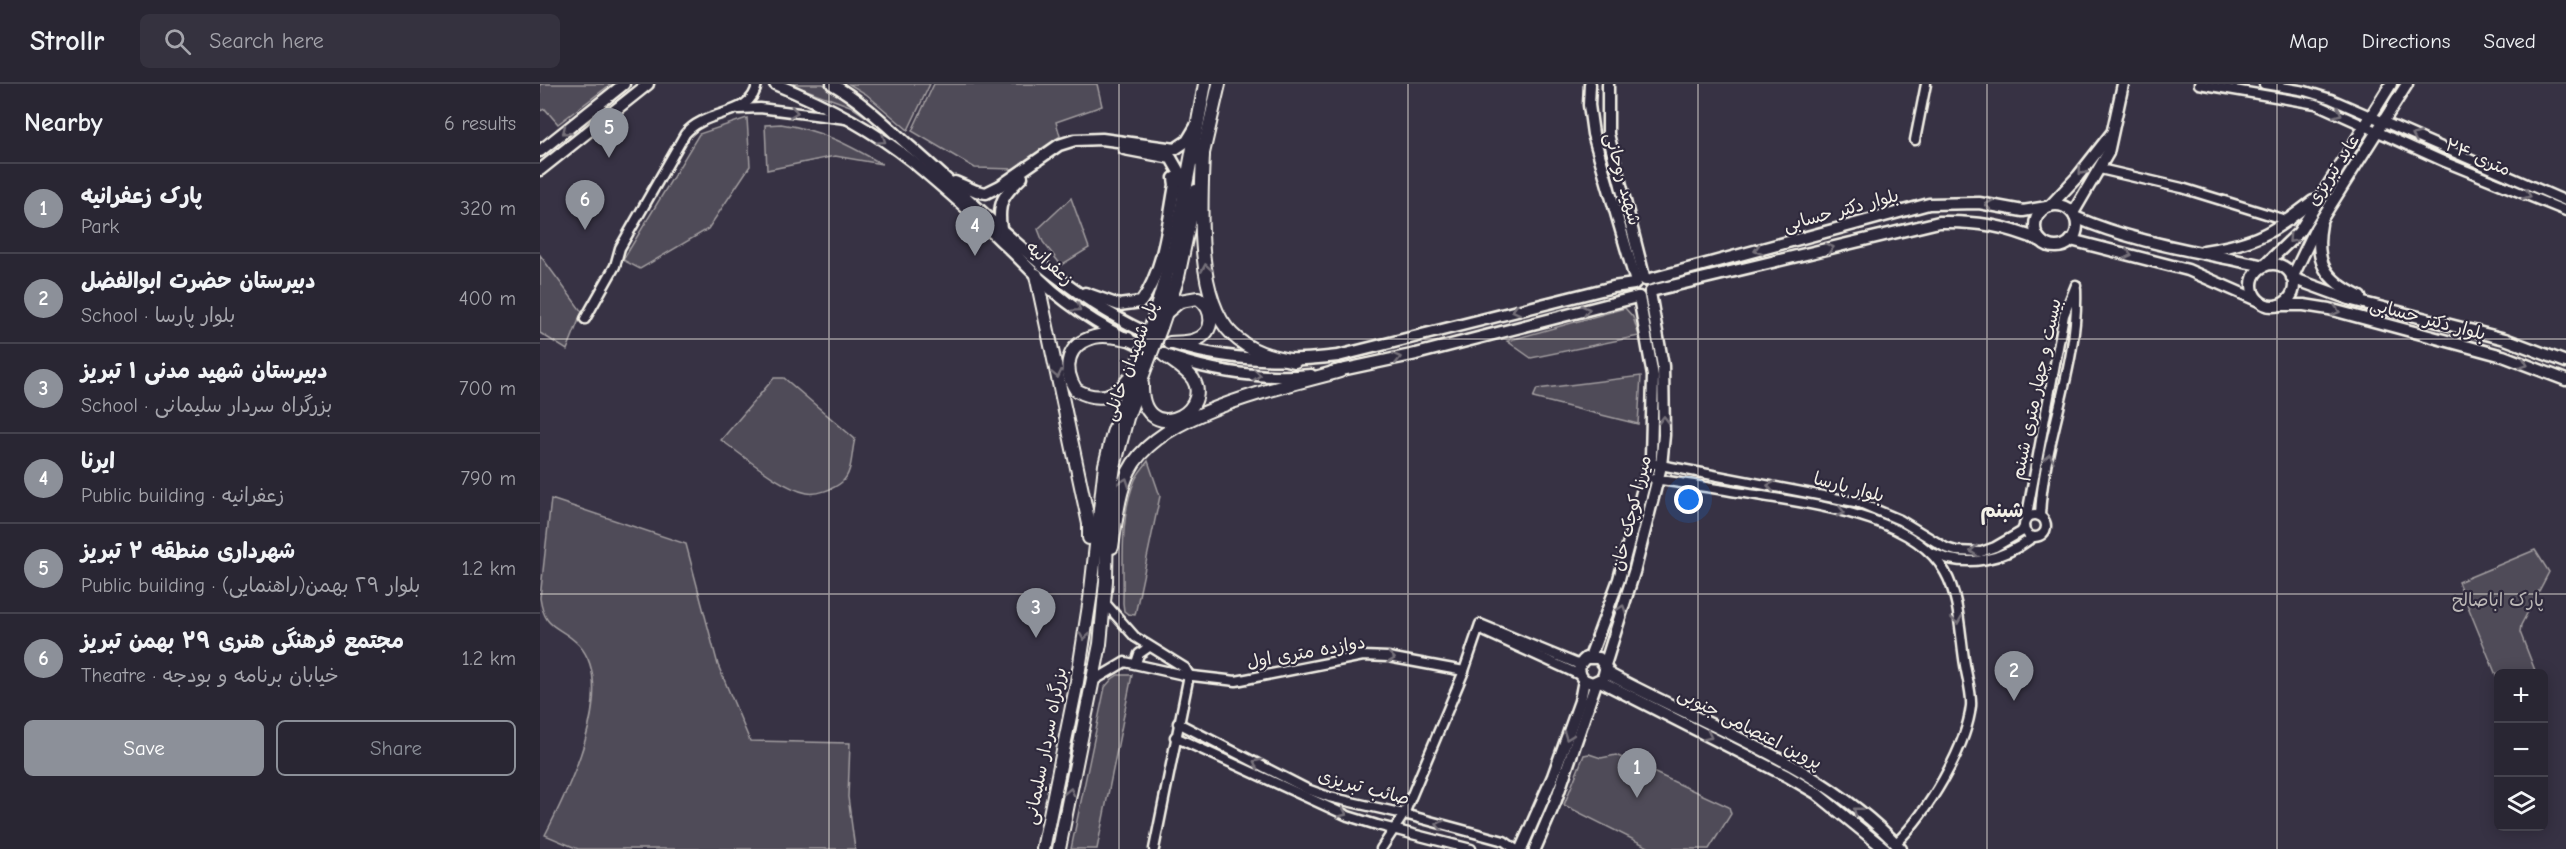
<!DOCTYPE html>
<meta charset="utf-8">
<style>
body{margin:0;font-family:"Comic Neue","Playpen Sans Arabic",sans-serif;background:#35323f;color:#f1f3f6}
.controls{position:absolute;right:18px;bottom:18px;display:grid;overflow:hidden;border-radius:9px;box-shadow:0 3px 15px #0003}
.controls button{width:54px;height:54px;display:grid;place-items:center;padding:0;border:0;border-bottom:2px solid #45434e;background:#292633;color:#f1f3f6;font:30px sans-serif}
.you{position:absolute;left:1149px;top:416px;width:21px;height:21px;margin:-15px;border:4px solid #fff;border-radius:50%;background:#1a73e8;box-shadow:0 0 0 9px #1a73e833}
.badge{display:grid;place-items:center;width:39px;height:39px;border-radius:50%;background:#8c9099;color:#fff;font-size:20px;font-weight:700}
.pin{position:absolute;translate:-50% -50px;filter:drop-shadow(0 2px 3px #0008)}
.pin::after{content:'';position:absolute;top:32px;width:21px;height:18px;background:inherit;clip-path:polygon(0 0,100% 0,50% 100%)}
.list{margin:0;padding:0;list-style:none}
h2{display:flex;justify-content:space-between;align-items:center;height:78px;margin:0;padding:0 24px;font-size:26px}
h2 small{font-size:20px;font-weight:400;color:#a5a5ac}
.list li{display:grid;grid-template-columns:39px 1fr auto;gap:18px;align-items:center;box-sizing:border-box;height:90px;padding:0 24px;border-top:2px solid #45434e}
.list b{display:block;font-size:22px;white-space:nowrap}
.list p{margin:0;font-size:20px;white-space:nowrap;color:#a5a5ac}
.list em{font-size:20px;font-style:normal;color:#a5a5ac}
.actions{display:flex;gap:12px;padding:18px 24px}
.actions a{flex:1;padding:14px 0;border:2px solid #8c9099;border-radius:9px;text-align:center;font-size:21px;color:#8c9099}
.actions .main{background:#8c9099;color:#fff}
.icon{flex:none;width:33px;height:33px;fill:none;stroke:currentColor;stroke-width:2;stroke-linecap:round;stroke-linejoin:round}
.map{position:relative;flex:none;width:2026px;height:765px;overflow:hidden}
header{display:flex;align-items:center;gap:36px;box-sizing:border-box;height:84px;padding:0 30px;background:#292633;border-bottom:2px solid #45434e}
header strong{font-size:28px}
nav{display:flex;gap:33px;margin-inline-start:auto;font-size:21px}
.search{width:420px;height:54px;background:#35323f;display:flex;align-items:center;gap:15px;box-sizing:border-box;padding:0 21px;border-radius:9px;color:#a5a5ac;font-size:22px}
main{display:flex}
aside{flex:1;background:#292633}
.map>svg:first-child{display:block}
</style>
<header>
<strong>Strollr</strong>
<div class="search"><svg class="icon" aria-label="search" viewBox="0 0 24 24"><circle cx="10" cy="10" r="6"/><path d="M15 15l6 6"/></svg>Search here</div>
<nav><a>Map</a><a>Directions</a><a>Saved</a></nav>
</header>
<main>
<aside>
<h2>Nearby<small>6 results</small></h2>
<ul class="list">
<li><span class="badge">1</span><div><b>پارک زعفرانیه</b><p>Park</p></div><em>320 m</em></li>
<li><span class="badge">2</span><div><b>دبیرستان حضرت ابوالفضل</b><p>School · بلوار پارسا</p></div><em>400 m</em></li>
<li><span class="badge">3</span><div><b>دبیرستان شهید مدنی ۱ تبریز</b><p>School · بزرگراه سردار سلیمانی</p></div><em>700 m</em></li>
<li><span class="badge">4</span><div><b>ایرنا</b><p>Public building · زعفرانیه</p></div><em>790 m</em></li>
<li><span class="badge">5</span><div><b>شهرداری منطقه ۲ تبریز</b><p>Public building · بلوار ٢٩ بهمن(راهنمایی)</p></div><em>1.2 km</em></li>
<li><span class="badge">6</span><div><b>مجتمع فرهنگی هنری ۲۹ بهمن تبریز</b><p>Theatre · خیابان برنامه و بودجه</p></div><em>1.2 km</em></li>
</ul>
<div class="actions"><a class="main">Save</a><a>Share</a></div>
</aside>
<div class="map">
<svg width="2026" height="765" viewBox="0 0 2026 765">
<rect width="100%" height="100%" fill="#373244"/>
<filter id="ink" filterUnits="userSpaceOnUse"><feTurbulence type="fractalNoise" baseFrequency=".0167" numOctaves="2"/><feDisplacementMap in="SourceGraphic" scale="12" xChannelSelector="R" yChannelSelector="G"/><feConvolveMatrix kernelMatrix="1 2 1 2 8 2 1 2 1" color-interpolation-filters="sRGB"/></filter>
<g filter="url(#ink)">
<!-- green -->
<g fill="#504b59" stroke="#a29ea0" stroke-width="1.5">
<path d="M0 0H71L18 40 5 25 0 27Z"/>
<path d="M250 0H283L305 12 348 48 310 22Z"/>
<path d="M309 0H390L368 46 326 10Z"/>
<path d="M394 0H557L562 22 516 38 520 52 476 85 435 84 372 47Z"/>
<path d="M207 34 210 82 168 145 100 185 83 176 159 50Z"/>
<path d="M241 40C281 46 307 60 342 80L295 72 227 86 225 41Z"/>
<path d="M531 114 549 164 521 181 503 158 498 145Z"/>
<path d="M0 171 42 228 27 266 0 249Z"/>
<path d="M1085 224 1093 233 1099 252 991 274 967 257Z"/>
<path d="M1101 292 1098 340 993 314 997 305Z"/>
<path d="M234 294H244L315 355C311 368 313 389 302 398 294 405 277 411 267 409 239 403 204 372 181 356Z"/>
<path d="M608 377 620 412 595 531 588 530 584 527 583 519C584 480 579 433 595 396 598 389 604 383 608 377Z"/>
<path d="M11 415 146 460 178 581 210 657 310 659 308 713 315 765H38L5 751C28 707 78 604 39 561 19 540 5 548 0 514Z"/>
<path d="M1995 466 2009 488 1981 541 1980 548 1996 589 1958 590V596L1918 498Z"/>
<path d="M578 591H592L557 765H531L565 603 572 595Z"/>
<path d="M1049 670 1061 674 1076 671 1189 723 1191 730 1169 765H1112L1024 721 1044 671Z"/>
</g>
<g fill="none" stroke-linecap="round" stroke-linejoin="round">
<!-- minor casing -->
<g stroke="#f4f1e8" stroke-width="13">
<g id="minor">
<path d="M1659 0 1776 20 1905 78 2026 127"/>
<path d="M1724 0 1765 7 1791 15 2026 117"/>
<path d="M199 25 220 24 306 35"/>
<path d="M1375 56 1386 0"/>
<path d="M1560 85 1642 104 1749 137"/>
<path d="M45 235 75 182 80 164 145 50C166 24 212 34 217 0"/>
<path d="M1110 379 1320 419 1360 436 1406 464 1416 467 1441 468 1455 463 1481 448 1484 443"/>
<path d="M1114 395C1149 400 1183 406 1217 411 1275 421 1374 432 1405 488 1420 514 1420 552 1425 581 1427 594 1432 609 1431 622 1426 665 1387 729 1356 759"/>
<circle cx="1495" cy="442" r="11"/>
<path d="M1500 432C1503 356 1539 282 1536 205"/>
<path d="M1486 436 1524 231 1536 201"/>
<path d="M1392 469C1427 485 1463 476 1493 453"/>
<path d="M565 519 595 553 645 584 649 591"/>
<path d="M939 545 1040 591"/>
<path d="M596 579 599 570 609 563"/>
<path d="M553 597 585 578 644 591 696 597 823 572 848 573 924 587"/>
<path d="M638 639 767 705 789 713 864 730 964 757 975 765"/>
<path d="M635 653 808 732 837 741 931 765"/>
<path d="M614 765 649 591"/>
<path d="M841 765 864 730 924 587 940 540 1040 581"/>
</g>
</g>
<!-- major casing -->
<g stroke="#f4f1e8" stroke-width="15">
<g id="major">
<path d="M235 0C284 20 331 44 373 78 403 103 433 129 461 157 479 173 495 192 513 207 584 266 679 299 771 291"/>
<path d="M292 0C320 16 343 38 367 60 448 129 516 210 616 253"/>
<path d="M1050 0 1049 21 1053 50 1096 198"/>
<path d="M1068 0V50L1105 196"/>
<path d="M1867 0 1776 144 1752 194 1812 216 1965 255 2026 278"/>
<path d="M584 65 631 74 639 88 642 110"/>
<path d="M0 67 84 0"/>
<path d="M0 86 108 0"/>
<path d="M415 98 436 107 446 109 460 102 519 61 535 56 562 55 635 65 647 57 656 42"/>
<circle cx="1516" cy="142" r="21"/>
<path d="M1510 122 1538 92 1571 50"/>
<path d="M1533 129 1568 69 1583 0"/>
<path d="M1535 133C1594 159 1661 168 1724 182L1759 148 1851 0"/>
<path d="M1781 140C1774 178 1785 196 1820 213"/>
<path d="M461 144C457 118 464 110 482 93"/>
<path d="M1531 156 1648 186 1719 217"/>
<path d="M1664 167C1718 159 1731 149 1773 117"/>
<circle cx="1733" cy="201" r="21"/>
<path d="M1107 196 1389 120 1439 119 1483 127 1507 123"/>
<path d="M1111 207 1399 138C1436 137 1467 142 1501 157"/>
<path d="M545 209 579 221 601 218C624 187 628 138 635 101L634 94"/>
<path d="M1739 221H1764L1789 225 1963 272 2026 296"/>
<path d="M633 260C688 277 741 279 798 272L1073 203 1094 200"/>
<path d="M792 288 876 270 1097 213"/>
<path d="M1050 573 1079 495 1111 374 1113 292 1099 213"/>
<path d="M1065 581 1095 485 1121 382 1124 351 1123 282 1110 209"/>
<path d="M1065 586 1063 594 1052 599 1044 596C1037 589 1038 580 1046 574H1059L1071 591C1169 644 1284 681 1361 765"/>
<path d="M1060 597 1247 692 1276 709 1345 765"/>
<path d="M981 765 1013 692 1040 617 1044 596"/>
<path d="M995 765 1016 716 1056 599"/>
</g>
</g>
<!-- highway casing -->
<g stroke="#f4f1e8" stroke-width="16">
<g id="highway">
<path d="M663 71C661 120 655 214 692 250 710 268 732 273 755 277"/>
<path d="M661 78 679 0"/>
<path d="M496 191 549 440V454"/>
<path d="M628 227 640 217 658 214C674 225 676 249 655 256 647 259 638 258 630 259"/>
<path d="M612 240 634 165 665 0"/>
<path d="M621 243 638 193 656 107"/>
<path d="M588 296C574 315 556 317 536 306 522 284 527 260 554 253 565 250 577 253 588 255"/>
<path d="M602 300C600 364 674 330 653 295 646 285 633 278 624 271"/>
<path d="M572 463C576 438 578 410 589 387 618 328 741 304 800 287"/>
<path d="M503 765 537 598 550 515 565 381 573 349 599 276"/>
<path d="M519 765 560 560 566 497 567 430 574 383 587 334 607 280"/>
</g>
</g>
<!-- minor -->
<use href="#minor" stroke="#2f2a3d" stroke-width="8"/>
<!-- major -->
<use href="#major" stroke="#2f2a3d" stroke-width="10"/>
<!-- highway -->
<use href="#highway" stroke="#2f2a3d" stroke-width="12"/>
<!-- highway-bridge casing -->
<g stroke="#f4f1e8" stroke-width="16" stroke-linecap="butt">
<g id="highway-bridge">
<path d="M599 276 612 240"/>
<path d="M607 280 621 243"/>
</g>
</g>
<!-- highway-bridge -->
<use href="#highway-bridge" stroke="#2f2a3d" stroke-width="12"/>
</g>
<!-- one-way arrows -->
<defs><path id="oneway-chevron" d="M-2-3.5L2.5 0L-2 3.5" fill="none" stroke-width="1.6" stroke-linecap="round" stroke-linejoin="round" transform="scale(1.5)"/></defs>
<g stroke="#747079">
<use href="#oneway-chevron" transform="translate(254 28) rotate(8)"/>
<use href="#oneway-chevron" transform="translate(1798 29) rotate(24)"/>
<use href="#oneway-chevron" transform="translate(26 47) rotate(141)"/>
<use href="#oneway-chevron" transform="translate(1876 52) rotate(-156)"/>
<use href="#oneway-chevron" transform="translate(342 56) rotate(34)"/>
<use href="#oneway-chevron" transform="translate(1542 87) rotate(129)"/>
<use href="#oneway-chevron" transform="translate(1987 111) rotate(22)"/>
<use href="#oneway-chevron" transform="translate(1449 121) rotate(-171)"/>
<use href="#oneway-chevron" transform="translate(1752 155) rotate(133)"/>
<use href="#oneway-chevron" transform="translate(1290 164) rotate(-14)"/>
<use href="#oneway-chevron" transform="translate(1218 166) rotate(164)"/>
<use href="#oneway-chevron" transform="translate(1588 170) rotate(14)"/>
<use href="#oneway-chevron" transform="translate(666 184) rotate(-99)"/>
<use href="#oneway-chevron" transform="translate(537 224) rotate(35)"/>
<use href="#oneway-chevron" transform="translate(976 226) rotate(166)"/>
<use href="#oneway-chevron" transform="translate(1046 226) rotate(-15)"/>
<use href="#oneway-chevron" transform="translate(1796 227) rotate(15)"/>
<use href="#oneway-chevron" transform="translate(857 274) rotate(-13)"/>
<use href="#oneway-chevron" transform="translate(1984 280) rotate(21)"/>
<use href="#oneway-chevron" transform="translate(517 290) rotate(78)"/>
<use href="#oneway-chevron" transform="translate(717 291) rotate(5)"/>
<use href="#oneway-chevron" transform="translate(1124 336) rotate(-90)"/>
<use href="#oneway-chevron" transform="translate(1509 374) rotate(-79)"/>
<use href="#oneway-chevron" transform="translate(585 398) rotate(-70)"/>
<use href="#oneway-chevron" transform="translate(1231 402) rotate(-170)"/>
<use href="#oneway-chevron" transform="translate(1301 428) rotate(14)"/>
<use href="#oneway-chevron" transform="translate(1434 467) rotate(177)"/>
<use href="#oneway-chevron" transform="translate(1082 525) rotate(-72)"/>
<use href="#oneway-chevron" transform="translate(1417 536) rotate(81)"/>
<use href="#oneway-chevron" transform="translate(544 552) rotate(99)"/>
<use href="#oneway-chevron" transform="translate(851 574) rotate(7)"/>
<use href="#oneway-chevron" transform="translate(1028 652) rotate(110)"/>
<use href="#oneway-chevron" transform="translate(1168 652) rotate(27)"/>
<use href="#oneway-chevron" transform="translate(717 679) rotate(-153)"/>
<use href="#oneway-chevron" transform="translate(530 708) rotate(-78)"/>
<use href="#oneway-chevron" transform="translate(1317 727) rotate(-142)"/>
<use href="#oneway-chevron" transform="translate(803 729) rotate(23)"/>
<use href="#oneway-chevron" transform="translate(900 741) rotate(-168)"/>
</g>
</g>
<!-- grid -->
<path fill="none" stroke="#f4f1e8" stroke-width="1.5" stroke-opacity="0.55" d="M289 0V765M579 0V765M868 0V765M1158 0V765M1447 0V765M1737 0V765M0 255H2026M0 510H2026"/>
<g text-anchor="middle" stroke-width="4.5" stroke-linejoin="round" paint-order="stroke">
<!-- street labels -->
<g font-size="18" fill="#f4f1e8" stroke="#2f2a3d">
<text transform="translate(1938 73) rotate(23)" y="6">۲۴ متری</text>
<text transform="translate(1793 86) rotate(-57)" y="6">عابد تبریزی</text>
<text transform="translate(1083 95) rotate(75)" y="6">شهید روحانی</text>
<text transform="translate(1301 126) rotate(-15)" y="6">بلوار دکتر حسابی</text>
<text transform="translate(510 179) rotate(42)" y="6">زعفرانیه</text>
<text transform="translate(1888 235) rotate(15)" y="6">بلوار دکتر حسابی</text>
<text transform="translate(590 277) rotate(-70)" y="6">پل شهیدان خانلی</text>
<text transform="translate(1496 305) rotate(-78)" y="6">بیست و چهار متری شبنم</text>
<text transform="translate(1309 403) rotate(15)" y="6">بلوار پارسا</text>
<text transform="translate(1091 429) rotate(-76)" y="6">میرزا کوچک خان</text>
<text transform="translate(766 568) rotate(-10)" y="6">دوازده متری اول</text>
<text transform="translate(1210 644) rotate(27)" y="6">پروین اعتصامی جنوبی</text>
<text transform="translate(505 662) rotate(-79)" y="6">بزرگراه سردار سلیمانی</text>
<text transform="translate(824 703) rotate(15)" y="6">صائب تبریزی</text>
</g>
<!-- park labels -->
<g font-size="18" fill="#bbb7b6" stroke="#2f2a3d">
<text x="1958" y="522">پارک اباصالح</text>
</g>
<!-- neighbourhood labels -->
<g font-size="20" font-weight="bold" fill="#f4f1e8" stroke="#2f2a3d">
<text x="1462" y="433">شبنم</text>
</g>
</g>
</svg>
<div class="controls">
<button>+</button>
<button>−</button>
<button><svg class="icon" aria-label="layers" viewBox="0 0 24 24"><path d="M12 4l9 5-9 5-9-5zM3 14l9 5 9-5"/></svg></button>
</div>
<div class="you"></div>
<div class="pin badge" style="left:1097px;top:714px">1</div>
<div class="pin badge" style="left:1474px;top:617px">2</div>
<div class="pin badge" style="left:496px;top:554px">3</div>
<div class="pin badge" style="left:435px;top:172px">4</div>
<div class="pin badge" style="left:69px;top:74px">5</div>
<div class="pin badge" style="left:45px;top:146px">6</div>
</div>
</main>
